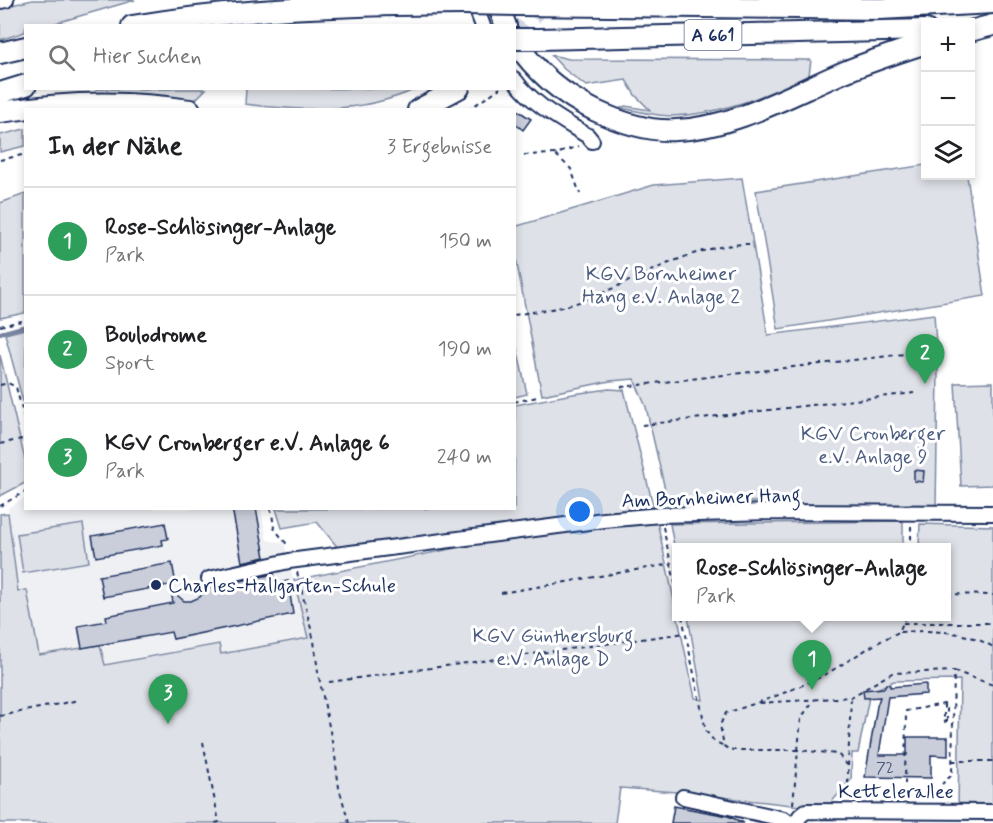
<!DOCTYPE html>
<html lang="de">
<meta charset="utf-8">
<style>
body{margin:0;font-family:Mynerve,sans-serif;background:#f6f6f6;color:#202124}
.controls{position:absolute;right:18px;top:18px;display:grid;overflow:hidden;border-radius:0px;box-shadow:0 3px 9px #0003}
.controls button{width:54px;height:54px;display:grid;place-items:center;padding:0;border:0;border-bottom:2px solid #e0e0e0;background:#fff;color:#202124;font:30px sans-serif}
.you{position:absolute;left:580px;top:512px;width:21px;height:21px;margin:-15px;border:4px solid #fff;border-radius:50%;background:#1a73e8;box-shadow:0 0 0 9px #1a73e833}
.badge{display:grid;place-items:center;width:39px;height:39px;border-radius:50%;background:#2563eb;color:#fff;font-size:20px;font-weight:700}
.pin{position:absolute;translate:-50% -50px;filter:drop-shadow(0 2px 3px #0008)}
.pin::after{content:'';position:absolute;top:32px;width:21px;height:18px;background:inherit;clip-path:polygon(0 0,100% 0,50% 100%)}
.popup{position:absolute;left:672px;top:543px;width:279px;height:78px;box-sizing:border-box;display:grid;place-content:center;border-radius:0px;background:#fff;filter:drop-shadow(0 2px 4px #0005);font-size:20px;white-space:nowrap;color:#757577}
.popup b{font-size:22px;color:#202124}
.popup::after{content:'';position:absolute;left:50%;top:100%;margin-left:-12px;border:12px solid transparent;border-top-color:#fff}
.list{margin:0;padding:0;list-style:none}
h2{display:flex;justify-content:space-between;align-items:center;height:78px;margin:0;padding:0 24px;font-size:26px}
h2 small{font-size:20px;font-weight:400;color:#757577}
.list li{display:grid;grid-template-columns:39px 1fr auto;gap:18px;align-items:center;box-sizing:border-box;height:108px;padding:0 24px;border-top:2px solid #e0e0e0}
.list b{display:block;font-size:22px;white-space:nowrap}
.list p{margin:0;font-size:20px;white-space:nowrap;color:#757577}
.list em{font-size:20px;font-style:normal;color:#757577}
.icon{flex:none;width:33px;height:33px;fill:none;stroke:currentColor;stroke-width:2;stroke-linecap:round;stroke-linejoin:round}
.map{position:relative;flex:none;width:993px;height:823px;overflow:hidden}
.search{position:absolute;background:#fff;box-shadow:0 3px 9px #0003;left:24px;top:24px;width:492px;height:66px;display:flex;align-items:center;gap:15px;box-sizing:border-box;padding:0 21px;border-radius:0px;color:#757577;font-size:22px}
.panel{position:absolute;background:#fff;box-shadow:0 3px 9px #0003;left:24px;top:108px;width:492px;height:402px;border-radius:0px}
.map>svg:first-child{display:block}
</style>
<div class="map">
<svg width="993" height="823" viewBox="0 0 993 823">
<rect width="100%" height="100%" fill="#fff"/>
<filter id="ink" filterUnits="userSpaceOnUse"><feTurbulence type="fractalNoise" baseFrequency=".0167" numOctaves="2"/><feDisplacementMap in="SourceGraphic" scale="12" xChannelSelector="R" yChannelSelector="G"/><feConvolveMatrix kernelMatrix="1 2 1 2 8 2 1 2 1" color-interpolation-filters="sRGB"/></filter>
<g filter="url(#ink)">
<!-- built -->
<path fill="#eff0f4" d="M25 497 26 508 261 509 267 540 284 543 309 638 221 654 218 644 104 665 100 645 39 656 27 590 19 591 8 508Z"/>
<!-- green -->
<g fill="#dee1e7" stroke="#7c88a2" stroke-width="1.5">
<path d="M32 0H135L49 25 26 26 25 32 0 40V8Z"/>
<path d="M551 55 569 59 811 60 809 75C765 96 720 115 671 116 655 116 637 111 621 108L625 106 650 110 635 95 626 80 586 86 564 69Z"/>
<path d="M96 89H206L195 100 133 94H97Z"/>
<path d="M246 89V88L416 89C363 113 302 112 245 104Z"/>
<path d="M25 129V146L0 152V135Z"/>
<path d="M925 165 926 176H967L985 296 778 329 756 191Z"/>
<path d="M742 178 768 335 934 314 938 373 936 508H809L794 502H734L715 507H669L646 407 634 379 610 381 542 395 515 254 514 227 654 185Z"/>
<path d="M25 194V313L0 318V203Z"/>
<path d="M25 329H26L25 409 5 334Z"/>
<path d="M514 334 527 394 515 397H514Z"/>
<path d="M0 355 25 460V483L0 496Z"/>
<path d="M993 382V485L961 486 955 383Z"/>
<path d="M609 389 624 390 654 509 339 549 317 522 282 528 276 509 514 508 515 405 573 394Z"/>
<path d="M8 513 18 591 27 590 39 655 100 645 105 665 219 644 221 654 308 638 294 580 487 542V540L657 521 695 698 703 700 688 617 947 616V548L919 547 920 524 993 526V810H958L960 680 894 681 870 692 858 753H852L851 780 827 807H809L677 792 620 788 615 823H0V514Z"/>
<path d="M903 521V547L677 548V561L670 524Z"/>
<path d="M83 524 89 562 23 573 17 534Z"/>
</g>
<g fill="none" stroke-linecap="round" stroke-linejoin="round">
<!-- stream -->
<path stroke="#77839f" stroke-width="4" d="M0 333 26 326"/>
</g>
<!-- building -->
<g fill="#caceda" stroke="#1b2f5e" stroke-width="1.5">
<path d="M514 108 531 119 523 130 514 123Z"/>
<path d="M914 470 924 471 923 482 914 481Z"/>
<path d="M232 508H256L265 557 242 562Z"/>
<path d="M165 523 168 539 162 540 163 545 96 557 92 536Z"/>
<path d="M172 563 176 584 103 597 99 576Z"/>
<path d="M274 574 275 584 288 581 293 614 173 639 171 632 82 648 78 626 107 621 106 616 173 603 171 590 184 601H191L200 597 207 588Z"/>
<path d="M886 684 890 685V687L926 684V694L888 697 879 755H907V737H948V756L931 755V778L865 777 877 706 880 697 864 698 863 690 884 688Z"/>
<path d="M674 806 728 816 744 823H671Z"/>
</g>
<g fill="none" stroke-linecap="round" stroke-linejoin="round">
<!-- highway-tunnel -->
<path stroke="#d1d5df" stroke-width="20" stroke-dasharray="20 10" stroke-linecap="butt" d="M514 41 543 0"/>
<!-- minor casing -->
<g stroke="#1b2f5e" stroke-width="18">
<g id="minor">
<path d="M473 0 483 26"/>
<path d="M0 1 6 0"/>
<path d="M514 79C533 105 562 120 588 136L592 141"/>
<path d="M209 579 289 561 604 520 661 515 770 512 993 513"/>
<path d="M683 797 784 819 790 823"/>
<path d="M796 823 800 816 806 811 993 812"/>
</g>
</g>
<!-- highway casing -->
<g stroke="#1b2f5e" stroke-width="24">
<g id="highway">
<path d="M496 0 506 26"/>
<path d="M518 5 880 9 993 3"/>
<path d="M132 26C243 8 352 5 464 4"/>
<path d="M970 31 993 25"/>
<path d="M539 39 926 30"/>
<path d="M514 40C535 71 562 95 596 111 620 122 649 132 676 130 731 128 785 98 835 76 864 63 895 53 926 43"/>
<path d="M0 53 26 47"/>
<path d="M0 93 26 85"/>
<path d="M418 110 459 88"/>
<path d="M0 112C63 102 127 100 190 110"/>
</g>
</g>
<!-- path -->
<g stroke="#1b2f5e" stroke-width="2" stroke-dasharray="4.5 4.5" stroke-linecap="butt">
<path d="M468 110 500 88"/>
<path d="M524 155 556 154 579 146"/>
<path d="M556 155 571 169 580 194"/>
<path d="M0 160 26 154"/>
<path d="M514 315C534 311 554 310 573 304 632 285 687 244 750 244"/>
<path d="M0 326 26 320"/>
<path d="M0 385 8 383 16 387 26 425"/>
<path d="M621 387 914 353"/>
<path d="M514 402 537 397"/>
<path d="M642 425 914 393"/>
<path d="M0 444 26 438"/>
<path d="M0 506 26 491"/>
<path d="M270 508 272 513 274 528 289 547"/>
<path d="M911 526V548"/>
<path d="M663 527 677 592"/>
<path d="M297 572 314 641 318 672 335 756 339 788 349 823"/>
<path d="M501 593 671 564"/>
<path d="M947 594 993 595"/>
<path d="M682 616 706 731 714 741 724 746"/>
<path d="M903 623H993"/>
<path d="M900 632C932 630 965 630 993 647"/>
<path d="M954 671 993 685"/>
<path d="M329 682 685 633"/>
<path d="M760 703 851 697 892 673 954 671 952 775 942 784"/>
<path d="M944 704V722L947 721"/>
<path d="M0 716 79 700"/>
<path d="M203 742 219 822 215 823"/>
<path d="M952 761H993"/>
<path d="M848 766 851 697"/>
<path d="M905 784 906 711 944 704 947 707V721"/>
<path d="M848 792V766L838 754 797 750H730L724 746 720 725 726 713C758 703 792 691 822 676 848 662 872 644 899 632L906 616"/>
<path d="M793 804 801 718 814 700"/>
</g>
<!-- minor -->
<use href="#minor" stroke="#fff" stroke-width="14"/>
<!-- highway -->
<use href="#highway" stroke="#fff" stroke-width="20"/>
<!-- highway-bridge casing -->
<g stroke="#1b2f5e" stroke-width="24" stroke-linecap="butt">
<g id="highway-bridge">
<path d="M464 4 518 5"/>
<path d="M514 39H539"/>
</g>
</g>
<!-- highway-bridge -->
<use href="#highway-bridge" stroke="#fff" stroke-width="20"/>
</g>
</g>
<!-- markers -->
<circle fill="#1b2f5e" stroke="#fff" stroke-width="2" cx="156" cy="585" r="6"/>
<g text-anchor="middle" stroke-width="6" stroke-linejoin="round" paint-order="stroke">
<!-- number labels -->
<g font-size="16" fill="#47577d">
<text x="885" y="773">72</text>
</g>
<!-- shield labels -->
<rect fill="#fff" stroke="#5f6d8e" stroke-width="1.5" x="684.5" y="20" width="57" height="30" rx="4.5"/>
<g font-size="18" font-weight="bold" fill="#1b2f5e">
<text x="713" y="41">A 661</text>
</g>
<!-- park labels -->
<g font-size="20" fill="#4c5c80" stroke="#fff">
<text x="661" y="280">KGV Bornheimer<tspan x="661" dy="23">Hang e.V. Anlage 2</tspan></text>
<text x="873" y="440">KGV Cronberger<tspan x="873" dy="23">e.V. Anlage 9</tspan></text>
<text x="553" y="642">KGV Günthersburg<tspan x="553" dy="23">e.V. Anlage D</tspan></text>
</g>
<!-- street labels -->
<g font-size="20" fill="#1b2f5e" stroke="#fff">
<text transform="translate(711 497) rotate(-2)" y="7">Am Bornheimer Hang</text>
<text x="896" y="798">Kettelerallee</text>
</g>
<!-- poi labels -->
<g font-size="20" fill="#1b2f5e" stroke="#fff" text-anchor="start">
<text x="168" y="592">Charles-Hallgarten-Schule</text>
</g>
</g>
</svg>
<div class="controls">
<button>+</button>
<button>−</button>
<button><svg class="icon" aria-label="layers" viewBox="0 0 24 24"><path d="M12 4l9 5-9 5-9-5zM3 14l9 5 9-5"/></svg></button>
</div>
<div class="you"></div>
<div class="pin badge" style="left:812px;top:690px;background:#2e9e5b">1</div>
<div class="popup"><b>Rose-Schlösinger-Anlage</b>Park</div>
<div class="pin badge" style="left:925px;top:384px;background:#2e9e5b">2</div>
<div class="pin badge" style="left:168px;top:724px;background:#2e9e5b">3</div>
<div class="search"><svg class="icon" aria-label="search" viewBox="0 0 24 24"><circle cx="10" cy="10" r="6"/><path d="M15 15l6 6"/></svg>Hier suchen</div>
<section class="panel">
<h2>In der Nähe<small>3 Ergebnisse</small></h2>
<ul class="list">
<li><span class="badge" style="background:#2e9e5b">1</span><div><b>Rose-Schlösinger-Anlage</b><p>Park</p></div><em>150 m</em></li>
<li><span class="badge" style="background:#2e9e5b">2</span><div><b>Boulodrome</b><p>Sport</p></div><em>190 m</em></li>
<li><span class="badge" style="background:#2e9e5b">3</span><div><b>KGV Cronberger e.V. Anlage 6</b><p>Park</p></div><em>240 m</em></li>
</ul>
</section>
</div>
